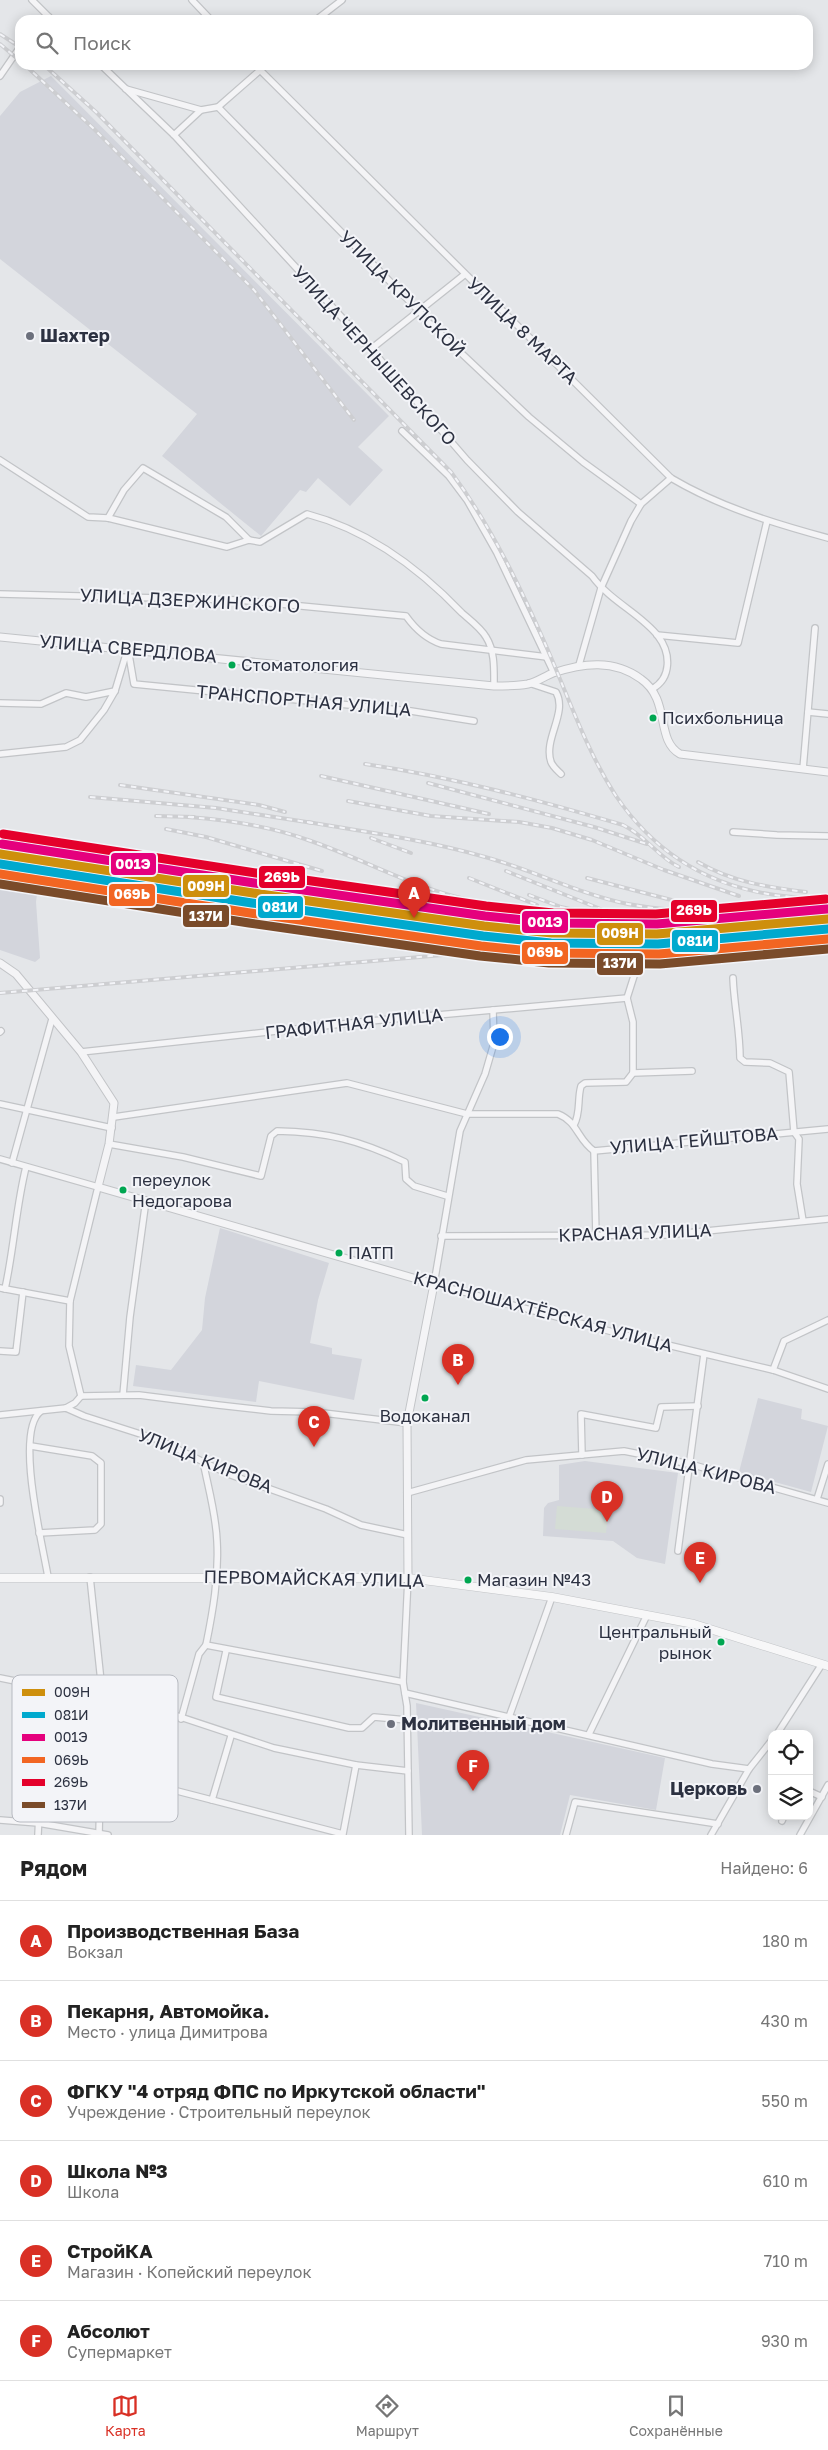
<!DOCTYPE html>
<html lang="ru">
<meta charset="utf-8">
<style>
body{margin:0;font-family:"Golos Text",sans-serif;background:#f2f2f2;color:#222}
.controls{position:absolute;right:15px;bottom:15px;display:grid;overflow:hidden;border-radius:10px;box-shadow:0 2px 12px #0003}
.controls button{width:45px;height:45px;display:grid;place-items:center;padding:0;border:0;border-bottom:1px solid #e0e0e0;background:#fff;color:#222;font:25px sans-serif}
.you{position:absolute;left:499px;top:1036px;width:18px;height:18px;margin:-12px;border:4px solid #fff;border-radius:50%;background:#1a73e8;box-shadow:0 0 0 8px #1a73e833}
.badge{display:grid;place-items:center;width:32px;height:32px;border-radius:50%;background:#d93025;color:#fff;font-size:16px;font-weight:700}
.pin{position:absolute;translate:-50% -41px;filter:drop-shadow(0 1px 2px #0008)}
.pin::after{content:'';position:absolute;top:26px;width:18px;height:15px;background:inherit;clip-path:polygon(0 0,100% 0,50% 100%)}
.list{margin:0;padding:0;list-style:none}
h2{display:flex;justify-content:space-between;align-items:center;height:65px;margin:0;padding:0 20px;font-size:21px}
h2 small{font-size:16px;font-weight:400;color:#767676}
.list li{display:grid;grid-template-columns:32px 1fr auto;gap:15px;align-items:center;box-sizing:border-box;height:80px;padding:0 20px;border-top:1px solid #e0e0e0}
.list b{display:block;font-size:19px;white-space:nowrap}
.list p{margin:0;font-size:16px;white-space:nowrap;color:#767676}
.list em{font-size:16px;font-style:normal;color:#767676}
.icon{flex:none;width:28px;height:28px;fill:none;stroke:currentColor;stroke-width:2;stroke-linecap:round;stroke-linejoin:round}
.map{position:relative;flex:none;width:828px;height:1835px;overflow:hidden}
.search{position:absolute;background:#fff;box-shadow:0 2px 12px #0003;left:15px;right:15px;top:15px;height:55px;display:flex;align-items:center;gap:12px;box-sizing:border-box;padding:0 18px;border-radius:15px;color:#767676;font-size:19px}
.sheet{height:545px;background:#fff}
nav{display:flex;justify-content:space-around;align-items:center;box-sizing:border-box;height:70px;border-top:1px solid #e0e0e0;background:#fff;font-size:14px;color:#767676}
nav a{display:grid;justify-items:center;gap:2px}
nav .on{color:#d93025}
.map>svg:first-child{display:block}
</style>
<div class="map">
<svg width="828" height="1835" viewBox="0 0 828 1835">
<rect width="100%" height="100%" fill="#e4e6e9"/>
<!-- built -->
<g fill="#d3d5dc">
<path d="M51 76 389 416 358 447 383 470 350 506 318 478 306 492 300 490 261 536 162 456 197 414 0 259V116L20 92Z"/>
<path d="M0 872 39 879 36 902 40 958 35 962 0 950Z"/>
<path d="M220 1228 329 1263 318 1300 310 1343 332 1348V1354L362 1359 354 1400 259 1381 256 1402 133 1386 136 1365 171 1370 202 1330 205 1298Z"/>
<path d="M758 1398 802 1409 801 1419 828 1426 811 1492 739 1472Z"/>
<path d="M585 1461 678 1473 665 1564 637 1558 613 1541 543 1536 544 1508 548 1503 559 1500V1465Z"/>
<path d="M416 1703 665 1758 656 1810 570 1795 560 1835H422Z"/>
</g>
<!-- grass -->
<path fill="#d4dcd5" d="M557 1506 608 1510 606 1533 555 1529Z"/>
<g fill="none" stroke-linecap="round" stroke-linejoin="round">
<!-- minor casing -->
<g stroke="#c2c4c7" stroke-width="8">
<g id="minor">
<path d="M32 0 52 20"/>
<path d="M192 0 211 20"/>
<path d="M40 20 49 17"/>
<path d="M316 20 342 0"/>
<path d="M101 65 174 135 371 349 467 460 518 512 592 576C610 601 641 614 658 636 671 653 672 678 652 689"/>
<path d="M255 65 671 478C720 507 773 523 828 538"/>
<path d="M266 65 218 107 420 312 425 319 529 417 583 462 641 504"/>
<path d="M0 76 20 47"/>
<path d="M126 89 201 110"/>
<path d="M174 135 201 110 218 107"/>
<path d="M371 349 464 275"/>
<path d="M402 431 449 476 467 500 497 553 554 673"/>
<path d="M0 460 88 517 108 518 227 547 249 540 260 542 307 514C368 530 419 568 462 613 470 620 481 628 486 637 495 651 494 670 494 686"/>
<path d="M108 518 124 490 143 468 226 517 249 540"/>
<path d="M0 594 239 600 406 616C416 630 426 639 441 644L547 657"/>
<path d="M657 635 738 643 767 521"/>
<path d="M128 649 134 684 411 711 474 721"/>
<path d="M579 665 601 588 631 521 641 504 671 478"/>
<path d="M529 683 556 692C568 713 543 739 551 762 553 767 558 771 561 774"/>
<path d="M0 703 41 704 66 693 86 697 115 691"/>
<path d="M808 712 828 714"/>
<path d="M0 754 66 747 80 740 104 710 115 691 127 651"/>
<path d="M803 769 815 628"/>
<path d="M733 832 777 835 828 836"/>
<path d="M733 978C734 1005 740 1031 740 1058L745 1062 770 1063 789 1072 794 1132 799 1139 797 1184 803 1221"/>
<path d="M493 1010 494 1043 485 1074 460 1131 434 1284 613 1332 773 1370 828 1389"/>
<path d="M0 1032 1 1031"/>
<path d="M81 1052 370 1021 627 998"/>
<path d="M633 1073V1022L627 998 634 976"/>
<path d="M0 1104 112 1128"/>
<path d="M114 1117 347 1083 467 1114H558C578 1122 577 1139 594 1151L828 1129"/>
<path d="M574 1125C581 1112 577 1100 581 1086L585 1083 626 1082 633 1073 692 1071"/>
<path d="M109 1144 183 1157 261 1176 271 1136 277 1131C327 1132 359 1140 405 1162L406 1179 414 1186 447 1196"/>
<path d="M594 1151 596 1236"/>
<path d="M0 1159 98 1187 70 1301 69 1346 81 1396"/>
<path d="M12 1163 52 1019"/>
<path d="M441 1236 666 1235 828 1219"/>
<path d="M0 1288 70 1301"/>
<path d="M5 1289C14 1248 16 1207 26 1167"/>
<path d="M0 1351 16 1352 23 1292"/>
<path d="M773 1370 784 1341 828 1320"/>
<path d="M123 1395 130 1317 146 1200"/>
<path d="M81 1396 139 1395 218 1405 271 1411 315 1412 407 1423"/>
<path d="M66 1408 75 1403 81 1396"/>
<path d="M41 1411C14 1431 43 1546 48 1577"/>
<path d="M0 1415 66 1408 84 1416 159 1440 228 1474 326 1509 361 1525 408 1535"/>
<path d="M31 1446 92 1456 101 1463V1524L95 1530 39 1533"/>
<path d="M582 1455 581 1414 656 1428 661 1407 698 1406"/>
<path d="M407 1493 526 1460 624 1451 690 1464 828 1503"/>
<path d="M0 1499V1503"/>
<path d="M817 1499 828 1464"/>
<path d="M678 1551 704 1354"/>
<path d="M90 1577 102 1691 99 1835"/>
<path d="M408 1578 403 1682 407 1706 409 1835"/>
<path d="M206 1645 403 1682"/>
<path d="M226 1651 216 1697 349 1728H362L374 1717 407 1720"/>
<path d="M0 1678 45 1687 102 1691 274 1748 356 1765 408 1771"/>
<path d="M405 1693 712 1764 749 1769"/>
<path d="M160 1711 148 1774 150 1784 343 1834 356 1765"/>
<path d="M509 1717 552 1597"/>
<path d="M181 1719 199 1654 206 1645C213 1611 219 1576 217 1541 216 1514 208 1487 203 1461"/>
<path d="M589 1734 647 1615"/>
<path d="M777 1734 822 1664"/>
<path d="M809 1791 822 1797"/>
<path d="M212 1800 231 1736"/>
<path d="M0 1820 38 1823 108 1835"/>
<path d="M782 1821 784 1816"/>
<path d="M38 1835 45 1687"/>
<path d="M566 1835 575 1802 718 1824"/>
<path d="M711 1835 749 1769 772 1740"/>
<path d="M800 1835 828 1785"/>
</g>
</g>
<!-- tertiary casing -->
<g stroke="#c2c4c7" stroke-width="9">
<g id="tertiary">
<path d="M0 637 494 686C505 686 517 686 528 684 537 682 545 676 553 673 583 663 614 659 641 679 671 700 655 740 680 754L828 772"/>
<path d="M0 963 16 974 81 1052 114 1103 109 1144 98 1187 434 1284 407 1423 408 1578"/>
</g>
</g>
<!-- secondary casing -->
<g stroke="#c2c4c7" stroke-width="9">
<path id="secondary" d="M0 1578H408L552 1597 694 1624 828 1666"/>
</g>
<!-- minor -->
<use href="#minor" stroke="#f4f4f6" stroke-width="5.5"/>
<!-- tertiary -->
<use href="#tertiary" stroke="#f4f4f6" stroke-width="7"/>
<!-- secondary -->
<use href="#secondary" stroke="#f7f7f8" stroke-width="8"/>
<!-- rail casing -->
<g stroke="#cdced1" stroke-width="4">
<g id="rail">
<path d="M0 34 20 47"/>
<path d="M0 44 20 61"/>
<path d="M25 65 94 129 254 290 354 420"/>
<path d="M44 65 96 112 451 472C492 527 523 592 550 655 570 702 588 753 616 796 667 871 740 900 828 898"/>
<path d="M365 764C452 777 538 800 623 825 647 837 657 856 679 867"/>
<path d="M321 776 489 814"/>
<path d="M428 783 594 827 647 844"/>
<path d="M120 785 259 805 285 812"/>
<path d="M90 797 216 808 313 823"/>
<path d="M348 801 431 816 519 822 552 828 592 840 664 870 739 896"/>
<path d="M156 816 194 817"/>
<path d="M188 817C229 820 269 826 308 840 361 858 409 886 465 899"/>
<path d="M307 822C366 832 426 840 485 857 533 870 579 894 628 904 691 916 765 912 828 908"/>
<path d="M166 829 206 837 322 871"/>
<path d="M371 838 411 853"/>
<path d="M698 862C732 882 767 887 806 892"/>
<path d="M506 871 603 910 667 922"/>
<path d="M469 878 537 905"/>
<path d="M587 878 683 903"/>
<path d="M529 895 561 907 605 917"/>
<path d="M791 950 828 951"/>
<path d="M0 993 512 949 600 953 706 951 828 941"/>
</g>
</g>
<!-- rail -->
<use href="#rail" stroke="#f3f4f8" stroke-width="2" stroke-dasharray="5.5" stroke-linecap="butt"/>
<!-- rail-1 casing -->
<g stroke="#f3f4f8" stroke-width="12">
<path id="rail-1" d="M0 854 253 893 484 926 552 933 657 934 828 919"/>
</g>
<!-- rail-2 casing -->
<g stroke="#f3f4f8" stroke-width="12">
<path id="rail-2" d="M0 864 252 903 483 936 551 943 658 944 828 929"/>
</g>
<!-- rail-3 casing -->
<g stroke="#f3f4f8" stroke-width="12">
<path id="rail-3" d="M2 844 254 883 485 916 553 923 657 924 827 909"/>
</g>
<!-- rail-4 casing -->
<g stroke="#f3f4f8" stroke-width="12">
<path id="rail-4" d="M0 874 250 913 481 946 550 953 659 954 828 939"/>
</g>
<!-- rail-5 casing -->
<g stroke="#f3f4f8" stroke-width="12">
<path id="rail-5" d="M3 834 256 873 486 906 553 913 656 914 826 899"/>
</g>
<!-- rail-6 casing -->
<g stroke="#f3f4f8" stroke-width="12">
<path id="rail-6" d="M0 884 249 923 480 956 549 963 660 964 828 949"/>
</g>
<!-- rail-1 -->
<use href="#rail-1" stroke="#ce8f0d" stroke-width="9"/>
<!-- rail-2 -->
<use href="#rail-2" stroke="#00a9ce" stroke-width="9"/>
<!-- rail-3 -->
<use href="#rail-3" stroke="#e5007d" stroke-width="9"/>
<!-- rail-4 -->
<use href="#rail-4" stroke="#f26522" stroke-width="9"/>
<!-- rail-5 -->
<use href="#rail-5" stroke="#e4002b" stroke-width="9"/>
<!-- rail-6 -->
<use href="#rail-6" stroke="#7a4b2a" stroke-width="9"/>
</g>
<!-- markers -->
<g fill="#6c707c" stroke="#f3f4f8" stroke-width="2">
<circle cx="30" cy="336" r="5"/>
<circle cx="391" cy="1724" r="5"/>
<circle cx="757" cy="1789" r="5"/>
</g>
<g fill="#00a651" stroke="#f3f4f8" stroke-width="2">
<circle cx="232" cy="665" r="4.5"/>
<circle cx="653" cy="718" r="4.5"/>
<circle cx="123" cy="1190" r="4.5"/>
<circle cx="339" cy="1253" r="4.5"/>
<circle cx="425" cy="1398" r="4.5"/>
<circle cx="468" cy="1580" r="4.5"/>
<circle cx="721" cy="1642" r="4.5"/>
</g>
<g text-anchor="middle" stroke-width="4" stroke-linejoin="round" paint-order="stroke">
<!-- bus labels -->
<g font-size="17" fill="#2c3141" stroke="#f3f4f8" text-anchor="start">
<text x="241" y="671">Стоматология</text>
<text x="662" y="724">Психбольница</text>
<text x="132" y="1186">переулок<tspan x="132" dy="21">Недогарова</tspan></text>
<text x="348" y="1259">ПАТП</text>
<text x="425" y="1422" text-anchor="middle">Водоканал</text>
<text x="477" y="1586">Магазин №43</text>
<text x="712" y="1638" text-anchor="end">Центральный<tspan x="712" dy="21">рынок</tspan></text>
</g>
<!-- street labels -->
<g font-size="18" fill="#2c3141" stroke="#f3f4f8">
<text transform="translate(402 294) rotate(45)" y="6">УЛИЦА КРУПСКОЙ</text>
<text transform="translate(522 331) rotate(44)" y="6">УЛИЦА 8 МАРТА</text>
<text transform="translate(374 356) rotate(48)" y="6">УЛИЦА ЧЕРНЫШЕВСКОГО</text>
<text transform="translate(190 601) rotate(3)" y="6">УЛИЦА ДЗЕРЖИНСКОГО</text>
<text transform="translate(128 649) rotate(5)" y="6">УЛИЦА СВЕРДЛОВА</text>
<text transform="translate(304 701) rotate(5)" y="6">ТРАНСПОРТНАЯ УЛИЦА</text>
<text transform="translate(354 1024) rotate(-6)" y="6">ГРАФИТНАЯ УЛИЦА</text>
<text transform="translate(694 1141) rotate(-5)" y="6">УЛИЦА ГЕЙШТОВА</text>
<text transform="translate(635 1233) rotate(-2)" y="6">КРАСНАЯ УЛИЦА</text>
<text transform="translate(543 1312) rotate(15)" y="6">КРАСНОШАХТЁРСКАЯ УЛИЦА</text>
<text transform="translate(205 1461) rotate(22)" y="6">УЛИЦА КИРОВА</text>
<text transform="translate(706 1471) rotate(14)" y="6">УЛИЦА КИРОВА</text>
<text transform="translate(314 1579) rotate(1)" y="6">ПЕРВОМАЙСКАЯ УЛИЦА</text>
</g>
<!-- poi labels -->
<g font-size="18" font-weight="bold" fill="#2c3141" stroke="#f3f4f8" text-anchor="start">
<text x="40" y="342">Шахтер</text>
<text x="401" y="1730">Молитвенный дом</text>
<text x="747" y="1795" text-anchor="end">Церковь</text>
</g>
</g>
<!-- legend -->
<rect x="12" y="1675" width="166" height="147" rx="8" fill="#f3f4f8" stroke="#b7bac1" stroke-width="1"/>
<rect x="22" y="1689" width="23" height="7" fill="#ce8f0d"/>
<rect x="22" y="1712" width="23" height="6" fill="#00a9ce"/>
<rect x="22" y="1734" width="23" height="7" fill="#e5007d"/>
<rect x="22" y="1757" width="23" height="6" fill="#f26522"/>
<rect x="22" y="1779" width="23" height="7" fill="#e4002b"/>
<rect x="22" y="1802" width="23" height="6" fill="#7a4b2a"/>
<g font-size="14" fill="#2c3141">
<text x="54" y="1697">009Н</text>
<text x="54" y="1720">081И</text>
<text x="54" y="1742">001Э</text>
<text x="54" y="1765">069Ь</text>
<text x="54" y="1787">269Ь</text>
<text x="54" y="1810">137И</text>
</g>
<g stroke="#f3f4f8" stroke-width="2">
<rect x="110" y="852" width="47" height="24" rx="5" fill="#e5007d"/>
<rect x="258" y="865" width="48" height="24" rx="5" fill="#e4002b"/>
<rect x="182" y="874" width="48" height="24" rx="5" fill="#ce8f0d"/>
<rect x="108" y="883" width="48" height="24" rx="5" fill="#f26522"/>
<rect x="257" y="895" width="47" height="24" rx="5" fill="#00a9ce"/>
<rect x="670" y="899" width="48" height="24" rx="5" fill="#e4002b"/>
<rect x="182" y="904" width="48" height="24" rx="5" fill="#7a4b2a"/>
<rect x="521" y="910" width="48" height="24" rx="5" fill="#e5007d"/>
<rect x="596" y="922" width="48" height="24" rx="5" fill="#ce8f0d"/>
<rect x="671" y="929" width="48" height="24" rx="5" fill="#00a9ce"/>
<rect x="521" y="941" width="48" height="24" rx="5" fill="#f26522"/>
<rect x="596" y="952" width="48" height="24" rx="5" fill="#7a4b2a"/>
</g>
<g font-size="14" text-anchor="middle" font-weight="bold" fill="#fff">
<text x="133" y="869">001Э</text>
<text x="282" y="882">269Ь</text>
<text x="206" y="891">009Н</text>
<text x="132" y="899">069Ь</text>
<text x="280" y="912">081И</text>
<text x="694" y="915">269Ь</text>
<text x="206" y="921">137И</text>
<text x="545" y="927">001Э</text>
<text x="620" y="938">009Н</text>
<text x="695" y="946">081И</text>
<text x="545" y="957">069Ь</text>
<text x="620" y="968">137И</text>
</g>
</svg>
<div class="controls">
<button><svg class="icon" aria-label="locate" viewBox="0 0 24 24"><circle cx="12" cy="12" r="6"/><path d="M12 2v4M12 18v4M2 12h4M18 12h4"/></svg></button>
<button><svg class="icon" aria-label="layers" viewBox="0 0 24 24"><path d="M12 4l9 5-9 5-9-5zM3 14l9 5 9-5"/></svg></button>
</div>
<div class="you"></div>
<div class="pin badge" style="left:414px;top:918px">A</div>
<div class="pin badge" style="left:458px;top:1385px">B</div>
<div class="pin badge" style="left:314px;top:1447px">C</div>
<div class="pin badge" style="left:607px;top:1522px">D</div>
<div class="pin badge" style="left:700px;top:1583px">E</div>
<div class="pin badge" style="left:473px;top:1791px">F</div>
<div class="search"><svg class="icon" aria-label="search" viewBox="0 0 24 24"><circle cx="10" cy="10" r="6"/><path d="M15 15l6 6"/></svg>Поиск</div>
</div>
<section class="sheet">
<h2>Рядом<small>Найдено: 6</small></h2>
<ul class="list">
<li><span class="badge">A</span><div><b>Производственная База</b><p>Вокзал</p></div><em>180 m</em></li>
<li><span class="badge">B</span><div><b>Пекарня, Автомойка.</b><p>Место · улица Димитрова</p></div><em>430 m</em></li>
<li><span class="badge">C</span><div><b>ФГКУ &quot;4 отряд ФПС по Иркутской области&quot;</b><p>Учреждение · Строительный переулок</p></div><em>550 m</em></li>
<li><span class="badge">D</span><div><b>Школа №3</b><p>Школа</p></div><em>610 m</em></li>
<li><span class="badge">E</span><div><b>СтройКА</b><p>Магазин · Копейский переулок</p></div><em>710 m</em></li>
<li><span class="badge">F</span><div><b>Абсолют</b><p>Супермаркет</p></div><em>930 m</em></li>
</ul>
</section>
<nav>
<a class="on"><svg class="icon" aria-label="map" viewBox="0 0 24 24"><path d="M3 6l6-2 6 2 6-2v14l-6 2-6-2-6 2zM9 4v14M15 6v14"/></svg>Карта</a>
<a><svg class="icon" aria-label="directions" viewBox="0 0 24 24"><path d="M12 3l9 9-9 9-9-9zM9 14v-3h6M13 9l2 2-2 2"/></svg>Маршрут</a>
<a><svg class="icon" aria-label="saved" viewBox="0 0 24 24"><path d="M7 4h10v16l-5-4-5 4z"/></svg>Сохранённые</a>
</nav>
